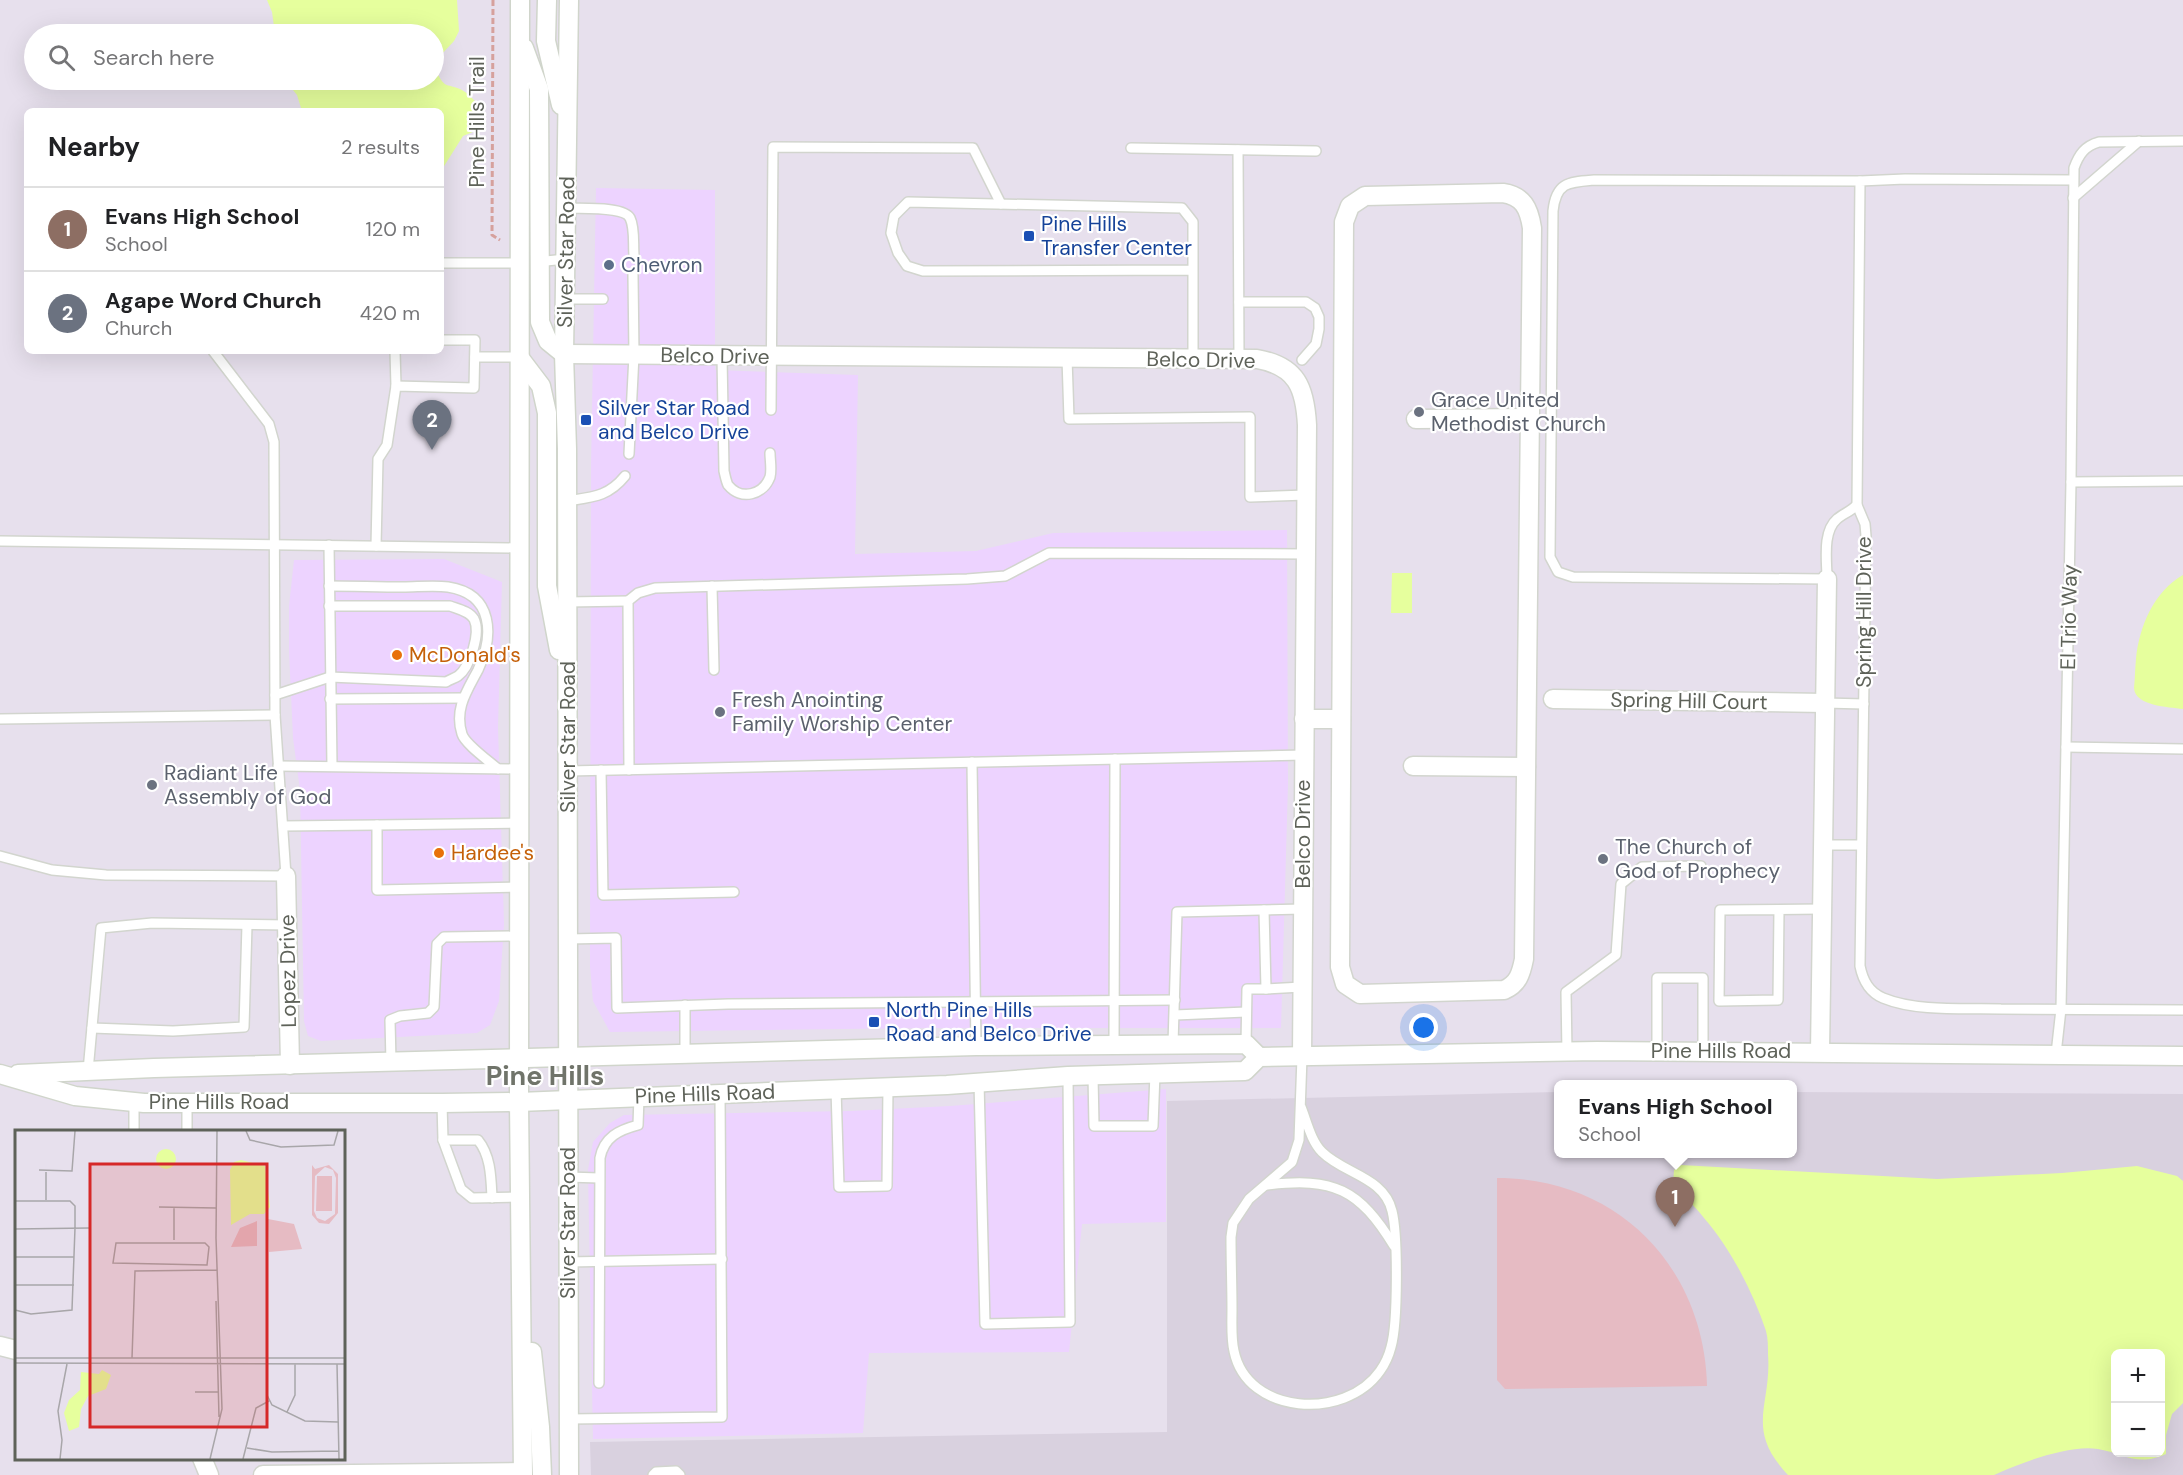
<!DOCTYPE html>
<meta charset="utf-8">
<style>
body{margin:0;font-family:"DM Sans",sans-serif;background:#f2f2f2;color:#202124}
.controls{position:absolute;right:18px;bottom:18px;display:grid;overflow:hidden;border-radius:9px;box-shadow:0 6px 24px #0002}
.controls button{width:54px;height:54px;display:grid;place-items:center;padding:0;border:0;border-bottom:2px solid #e0e0e0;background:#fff;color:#202124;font:30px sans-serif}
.you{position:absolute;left:1424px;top:1028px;width:21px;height:21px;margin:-15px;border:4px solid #fff;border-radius:50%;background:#1a73e8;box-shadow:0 0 0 9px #1a73e833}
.badge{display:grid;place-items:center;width:39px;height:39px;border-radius:50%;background:#2539ee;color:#fff;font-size:20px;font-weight:700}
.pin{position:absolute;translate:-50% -50px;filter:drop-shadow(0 2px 3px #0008)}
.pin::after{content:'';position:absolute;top:32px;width:21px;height:18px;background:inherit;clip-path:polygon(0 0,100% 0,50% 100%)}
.popup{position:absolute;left:1554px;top:1080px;width:243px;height:78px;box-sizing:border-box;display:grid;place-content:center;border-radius:9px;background:#fff;filter:drop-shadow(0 2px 4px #0005);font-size:20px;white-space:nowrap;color:#757577}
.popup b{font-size:22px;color:#202124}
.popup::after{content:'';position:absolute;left:50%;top:100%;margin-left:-12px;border:12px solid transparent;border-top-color:#fff}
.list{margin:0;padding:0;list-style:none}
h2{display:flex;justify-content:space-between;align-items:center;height:78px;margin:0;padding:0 24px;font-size:26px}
h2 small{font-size:20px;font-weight:400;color:#757577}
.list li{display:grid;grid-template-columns:39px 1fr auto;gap:18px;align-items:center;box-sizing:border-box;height:84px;padding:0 24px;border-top:2px solid #e0e0e0}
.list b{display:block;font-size:22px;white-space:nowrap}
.list p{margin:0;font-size:20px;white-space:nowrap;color:#757577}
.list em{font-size:20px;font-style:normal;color:#757577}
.icon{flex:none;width:33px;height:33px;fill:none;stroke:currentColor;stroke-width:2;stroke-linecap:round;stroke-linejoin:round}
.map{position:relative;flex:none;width:2183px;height:1475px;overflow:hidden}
.search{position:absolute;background:#fff;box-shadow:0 6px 24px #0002;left:24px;top:24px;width:420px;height:66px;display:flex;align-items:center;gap:15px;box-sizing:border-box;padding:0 21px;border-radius:33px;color:#757577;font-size:22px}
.panel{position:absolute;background:#fff;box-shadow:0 6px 24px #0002;left:24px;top:108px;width:420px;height:246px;border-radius:9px}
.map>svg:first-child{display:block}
</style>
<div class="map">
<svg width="2183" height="1475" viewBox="0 0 2183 1475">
<rect width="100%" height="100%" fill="#e7e0ed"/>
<!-- commercial -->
<g fill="#edd3ff">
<path d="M596 188 715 190V370L858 375 855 554 976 551 1053 533 1287 530 1288 784 1281 1028H923L610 1032 593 1001 590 966 591 465Z"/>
<path d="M444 559 502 582 498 727 504 924 499 1001 490 1025 477 1033 321 1041 308 1036 304 1021 300 790 293 738 289 651V606L294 560Z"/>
<path d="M1166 1089V1222L1082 1224 1069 1352 869 1353 863 1433 593 1439 588 1170 593 1142 610 1123 624 1115 850 1111 950 1106Z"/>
</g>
<!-- education -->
<path fill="#d9d1df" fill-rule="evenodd" d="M1558 1092V1154H1792V1092L2183 1094V1475H591L590 1442 1167 1432V1101ZM2116 1354H2160V1452H2116Z"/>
<!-- green -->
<path fill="#e6bbc3" d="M1497 1178C1618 1178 1704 1267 1707 1386L1505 1389 1497 1380Z"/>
<!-- water -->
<g fill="#e6ff9d" fill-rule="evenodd">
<path d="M267 0H457L459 31 454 41 440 56 437 73C446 89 445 83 460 89 465 91 471 97 475 101V131L463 136 441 171V111H302L297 95 285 80H434V34H275L272 12Z"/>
<path d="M1392 573H1412V613H1391Z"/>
<path d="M2183 575V709C2168 707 2135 706 2134 688 2135 678 2135 669 2136 659 2139 627 2154 591 2183 575Z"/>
<path d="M1681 1165 1937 1179 2062 1173 2137 1166 2177 1176 2183 1181V1403L2172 1414 2166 1435V1454C2137 1467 2126 1454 2098 1449 2070 1444 2020 1463 1994 1475H1788C1744 1428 1772 1406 1768 1354 1768 1347 1768 1338 1766 1331 1753 1292 1731 1249 1704 1218 1695 1206 1683 1196 1673 1184L1674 1170ZM2116 1354H2160V1452H2116Z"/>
</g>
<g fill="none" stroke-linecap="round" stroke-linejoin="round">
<!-- service casing -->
<g stroke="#d2d5ce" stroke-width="12">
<g id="service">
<path d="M1131 148 1316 151"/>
<path d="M1238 150 1239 359"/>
<path d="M2073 180 1905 179 1860 181 1857 505 1865 524 1866 536 1860 966C1863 981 1869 992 1883 998 1917 1012 1965 1008 2001 1009 2061 1009 2122 1010 2183 1010"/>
<path d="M2073 198 2139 141"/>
<path d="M567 208C580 209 624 206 630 218 635 228 633 244 634 255"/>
<path d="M536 262 566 259"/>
<path d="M441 263H523"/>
<path d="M1193 270 923 271 907 266 898 253 891 233 894 216 908 202 1182 208 1193 222V359"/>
<path d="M566 299H603"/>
<path d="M1239 302H1306L1315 308 1319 317V329L1316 344 1302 360"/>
<path d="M395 351 396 386"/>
<path d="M722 356 724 471C725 475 726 481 728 485 741 501 763 495 770 477 772 470 770 460 770 453"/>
<path d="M475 357H519"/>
<path d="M1067 358 1069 419 1250 417V497L1306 495"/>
<path d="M771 410 773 147 973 148 1001 204"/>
<path d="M629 454 634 355 633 275"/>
<path d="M2071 482 2183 481"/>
<path d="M567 501C592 497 608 497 625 476"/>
<path d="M1857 505C1851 511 1843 514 1837 519 1822 532 1827 561 1827 579L1573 577 1558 572 1550 557 1553 211C1556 182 1569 182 1594 180L1860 181"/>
<path d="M0 541 519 548"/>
<path d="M329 545 332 766"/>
<path d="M376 546 378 459 387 445 396 386 474 388 475 340H441"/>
<path d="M329 586C354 586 378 587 403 587 417 587 434 585 448 587 494 594 494 636 478 670 467 691 454 709 462 734 465 744 489 761 498 769"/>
<path d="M712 586 714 670"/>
<path d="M567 602 628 601"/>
<path d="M275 695 330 677 446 682C449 680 455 678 458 676 470 667 481 633 474 619 469 611 458 609 450 606H329"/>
<path d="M330 699 463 698"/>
<path d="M1825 703 1864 704"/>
<path d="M0 719 275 715"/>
<path d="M2066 747 2183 749"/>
<path d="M972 762 976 1046"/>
<path d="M278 766 519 769"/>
<path d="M601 770 603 895 734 892"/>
<path d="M629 770 628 601 638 593 655 588 967 579 1005 576 1049 553 1306 554"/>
<path d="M568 771 1304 755"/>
<path d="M519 823 377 825V890L519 887"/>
<path d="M283 826 377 825"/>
<path d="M1823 845H1861"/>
<path d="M0 856 52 870 106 875 286 876 275 715 274 442 269 424 213 351"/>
<path d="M1264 910 1266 989 1302 987"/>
<path d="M1779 910 1778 1000 1719 1001 1720 910 1822 909"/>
<path d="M568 939 616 938 617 1008 728 1004 1175 1000"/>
<path d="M685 1005V1054"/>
<path d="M1175 1015 1246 1012"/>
<path d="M92 1028 173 1031 244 1027 247 925"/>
<path d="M1173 1044 1177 912 1303 909"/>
<path d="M1246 1044 1247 989H1266"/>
<path d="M1114 1045 1115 759"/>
<path d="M1657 1051V978H1703V1051"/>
<path d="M1567 1052 1566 992 1616 955 1621 884 1642 867 1701 866"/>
<path d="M2056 1054 2061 1009 2071 482 2074 168C2079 154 2085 146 2099 142L2183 141"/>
<path d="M391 1062 390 1020 400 1016 428 1013 434 1007 437 944 444 937 519 936"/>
<path d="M88 1071 101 928 152 923 287 925"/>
<path d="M1093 1075 1094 1126H1153L1155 1073"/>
<path d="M979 1082 985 1324 1070 1322 1068 1076"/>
<path d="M836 1089 839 1187 887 1186 888 1086"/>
<path d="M442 1103 443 1140 461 1189 472 1198 519 1197"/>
<path d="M187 1104V1132"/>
<path d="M1301 1107C1307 1122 1311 1141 1322 1152 1344 1174 1384 1177 1392 1211 1398 1235 1398 1323 1391 1347 1389 1355 1385 1364 1380 1371 1345 1421 1247 1415 1234 1351 1231 1338 1232 1323 1232 1310 1232 1286 1231 1262 1231 1237L1233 1223 1249 1199 1292 1162 1299 1140 1302 1057"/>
<path d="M134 1132V1102"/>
<path d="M443 1140H478C491 1156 491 1178 492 1198"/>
<path d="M568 1177 599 1178"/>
<path d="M1267 1185C1334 1177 1359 1189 1394 1246"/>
<path d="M568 1262 722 1259"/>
<path d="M599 1383 600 1158C604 1137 619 1130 638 1125L639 1097"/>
<path d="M569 1419 722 1417 720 1094"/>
<path d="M653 1475 656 1472 676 1471 680 1475"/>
</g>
</g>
<!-- minor casing -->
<g stroke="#d2d5ce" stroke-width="21">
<g id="minor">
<path d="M1503 193C1523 196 1529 208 1532 228L1524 959C1521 974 1518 984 1504 990L1360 994 1345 984 1340 967 1344 222 1350 206 1365 196Z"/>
<path d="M564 354 1257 359C1297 366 1305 388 1307 425L1302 1057"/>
<path d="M1416 419 1530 418"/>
<path d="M1553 699 1825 703"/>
<path d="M1304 719H1341"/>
<path d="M1413 766 1526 767"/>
<path d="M286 876 290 1065"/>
<path d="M1820 1052 1827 579"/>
<path d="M0 1346 16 1350"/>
<path d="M202 1458 209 1475"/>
<path d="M263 1475 523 1472"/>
</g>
</g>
<!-- secondary casing -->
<g stroke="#d0d5cb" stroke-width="21">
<g id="secondary">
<path d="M520 0 519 1102 523 1475"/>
<path d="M547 0 546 41 561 105"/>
<path d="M569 0 564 354 567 449 569 1475"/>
<path d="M524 48 539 89 540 322 548 341 564 354"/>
<path d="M519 357 541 386 547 413V586L559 650"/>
<path d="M0 1074 75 1096 144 1103H442L519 1102 947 1085 1068 1076 1245 1071 1259 1057 1597 1051 2183 1056"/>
<path d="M18 1074 154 1068 976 1046 1246 1044 1259 1057"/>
<path d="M532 1352 540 1427 542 1475"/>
</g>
</g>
<!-- path -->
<path stroke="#d6a19d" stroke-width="3" stroke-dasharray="6 3" stroke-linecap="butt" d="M493 0 492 235 500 240"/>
<!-- service -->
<use href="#service" stroke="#fff" stroke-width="9"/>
<!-- minor -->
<use href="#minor" stroke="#fff" stroke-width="18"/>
<!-- secondary -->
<use href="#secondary" stroke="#fff" stroke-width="18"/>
</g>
<!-- markers -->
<g fill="#1a4fb4" stroke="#fff" stroke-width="2">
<rect x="1023" y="230" width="12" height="12" rx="3"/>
<rect x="580" y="414" width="12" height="12" rx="3"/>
<rect x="868" y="1016" width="12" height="12" rx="3"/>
</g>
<circle fill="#5c6f8a" stroke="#fff" stroke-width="2" cx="609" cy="265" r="6"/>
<g fill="#6b7280" stroke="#fff" stroke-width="2">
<circle cx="1419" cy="412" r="6"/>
<circle cx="720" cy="712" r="6"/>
<circle cx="152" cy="785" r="6"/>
<circle cx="1603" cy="859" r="6"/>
</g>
<g fill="#e8710a" stroke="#fff" stroke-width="2">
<circle cx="397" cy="655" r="6"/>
<circle cx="439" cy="853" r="6"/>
</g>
<g text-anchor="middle" stroke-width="4.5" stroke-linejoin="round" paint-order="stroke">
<!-- street labels -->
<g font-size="21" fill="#5e6259" stroke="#fff">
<text transform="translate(477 122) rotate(-90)" y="7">Pine Hills Trail</text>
<text transform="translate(566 252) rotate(-89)" y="7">Silver Star Road</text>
<text transform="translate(715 356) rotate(1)" y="7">Belco Drive</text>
<text transform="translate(1201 360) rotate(1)" y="7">Belco Drive</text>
<text transform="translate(1864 612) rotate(-90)" y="7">Spring Hill Drive</text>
<text transform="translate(2069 617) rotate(-89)" y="7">El Trio Way</text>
<text transform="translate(1689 701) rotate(1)" y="7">Spring Hill Court</text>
<text transform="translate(568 737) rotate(-90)" y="7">Silver Star Road</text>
<text transform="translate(1303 834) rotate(-90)" y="7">Belco Drive</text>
<text transform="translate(288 971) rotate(-91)" y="7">Lopez Drive</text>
<text x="1721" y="1058">Pine Hills Road</text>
<text transform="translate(705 1094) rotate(-2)" y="7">Pine Hills Road</text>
<text x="219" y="1109">Pine Hills Road</text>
<text transform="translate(568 1223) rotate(-90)" y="7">Silver Star Road</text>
</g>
<!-- transit labels -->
<g font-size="21" fill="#164399" stroke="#fff" text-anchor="start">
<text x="1041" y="231">Pine Hills<tspan x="1041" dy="24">Transfer Center</tspan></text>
<text x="598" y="415">Silver Star Road<tspan x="598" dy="24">and Belco Drive</tspan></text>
<text x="886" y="1017">North Pine Hills<tspan x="886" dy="24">Road and Belco Drive</tspan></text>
</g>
<!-- service labels -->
<g font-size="21" fill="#4e5e75" stroke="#fff" text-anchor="start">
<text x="621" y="272">Chevron</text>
</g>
<!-- worship labels -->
<g font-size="21" fill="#5b616d" stroke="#fff" text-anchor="start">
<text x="1431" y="407">Grace United<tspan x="1431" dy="24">Methodist Church</tspan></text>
<text x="732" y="707">Fresh Anointing<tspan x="732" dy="24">Family Worship Center</tspan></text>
<text x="164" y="780">Radiant Life<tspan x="164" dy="24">Assembly of God</tspan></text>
<text x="1615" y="854">The Church of<tspan x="1615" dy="24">God of Prophecy</tspan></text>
</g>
<!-- food labels -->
<g font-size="21" fill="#c56008" stroke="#fff" text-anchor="start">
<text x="409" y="662">McDonald's</text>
<text x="451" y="860">Hardee's</text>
</g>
<!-- district labels -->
<g font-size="27" font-weight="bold" fill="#70746a" stroke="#fff">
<text x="545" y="1085">Pine Hills</text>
</g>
</g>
<!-- overview -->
<g transform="translate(15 1130)">
<rect width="330" height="330" fill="#e7e0ed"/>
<path d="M297 35 300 39 314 35 323 44V83L314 94 304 93 297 85ZM310 37 318 40 321 48 320 84 310 91 302 88 299 81 300 46ZM302 46H317V81H301ZM253 89 279 94 287 119 254 122ZM242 91V116L216 117 225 98Z" fill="#e6bbc3" fill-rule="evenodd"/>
<path d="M141 29a10 10 0 1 1 20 0a10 10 0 1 1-20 0ZM226 30 250 36 255 77 249 84H235L216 95 215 40 219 32ZM87 240 96 245 91 259 73 266 66 279 64 297 54 301 49 283 54 270 65 260 66 242 84 244Z" fill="#e6ff9d"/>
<path fill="none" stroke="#a8a6a9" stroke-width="1.5" d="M231 1 235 10 266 17 319 15 323 1M24 40 57 41 60 1M31 70V42M0 71H55L60 76V98L57 180 16 184 0 180M144 77 201 78M0 99 74 98M159 110V77M190 113 194 117 192 135 98 133 101 113ZM0 127H59M0 155H59M201 171 204 287M0 228H330M117 228 120 141 202 140M0 233 330 234M252 234V265L257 275 290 291 323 292M322 234 324 329M180 262H203M272 282 280 265V234M232 318 257 322 324 321M45 329 47 310 43 281 52 234M195 329 207 279 201 108 202 1M228 329 241 278 254 271"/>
<path fill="#d62828" fill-opacity="0.15" stroke="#d62828" stroke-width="3" d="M75 34H252V297H75Z"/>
<rect width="330" height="330" fill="none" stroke="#5e6259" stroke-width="3"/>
</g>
</svg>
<div class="controls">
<button>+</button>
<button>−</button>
</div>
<div class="you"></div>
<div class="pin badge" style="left:1675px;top:1227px;background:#8d6e63">1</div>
<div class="popup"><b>Evans High School</b>School</div>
<div class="pin badge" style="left:432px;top:450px;background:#6b7280">2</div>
<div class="search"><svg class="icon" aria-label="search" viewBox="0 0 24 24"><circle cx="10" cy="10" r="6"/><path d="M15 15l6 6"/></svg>Search here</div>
<section class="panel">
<h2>Nearby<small>2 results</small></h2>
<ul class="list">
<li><span class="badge" style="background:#8d6e63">1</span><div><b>Evans High School</b><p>School</p></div><em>120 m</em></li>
<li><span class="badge" style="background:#6b7280">2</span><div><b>Agape Word Church</b><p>Church</p></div><em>420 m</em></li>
</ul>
</section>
</div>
